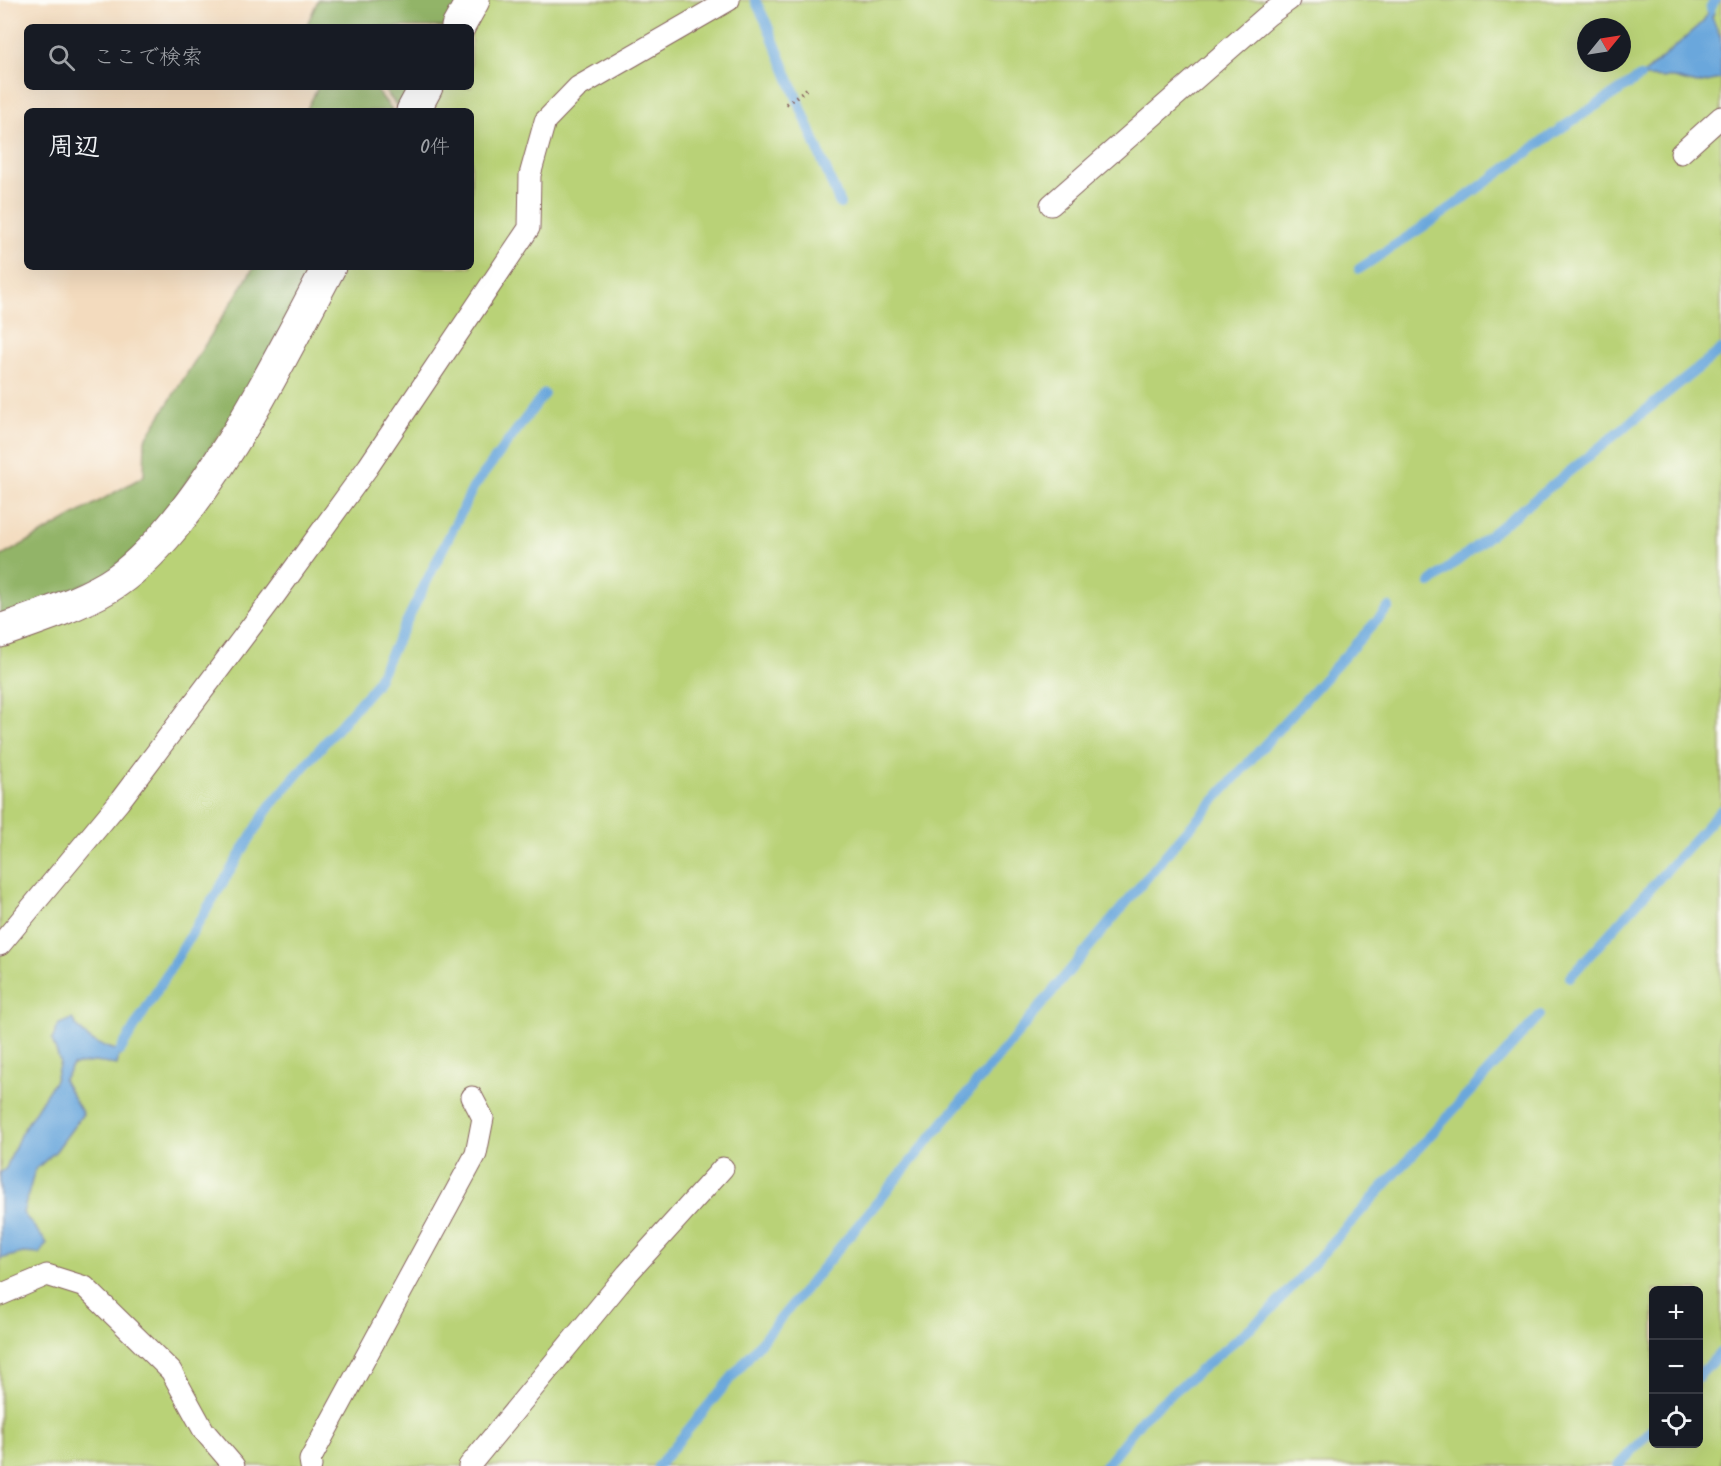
<!DOCTYPE html>
<html lang="ja">
<meta charset="utf-8">
<style>
body{margin:0;font-family:Kalam,"Klee One",sans-serif;background:#242831;color:#f1f3f6}
.controls{position:absolute;right:18px;bottom:18px;display:grid;overflow:hidden;border-radius:9px;box-shadow:0 6px 24px #0002}
.controls button{width:54px;height:54px;display:grid;place-items:center;padding:0;border:0;border-bottom:2px solid #363941;background:#171b24;color:#f1f3f6;font:30px sans-serif}
.compass{position:absolute;left:1577px;top:18px;width:54px;height:54px;border-radius:50%;background:#171b24;box-shadow:0 6px 24px #0002;rotate:60deg}
.list{margin:0;padding:0;list-style:none}
h2{display:flex;justify-content:space-between;align-items:center;height:78px;margin:0;padding:0 24px;font-size:26px}
h2 small{font-size:20px;font-weight:400;color:#9ea1a6}
.icon{flex:none;width:33px;height:33px;fill:none;stroke:currentColor;stroke-width:2;stroke-linecap:round;stroke-linejoin:round}
.map{position:relative;flex:none;width:1721px;height:1466px;overflow:hidden}
.search{position:absolute;background:#171b24;box-shadow:0 6px 24px #0002;left:24px;top:24px;width:450px;height:66px;display:flex;align-items:center;gap:15px;box-sizing:border-box;padding:0 21px;border-radius:9px;color:#9ea1a6;font-size:22px}
.panel{position:absolute;background:#171b24;box-shadow:0 6px 24px #0002;left:24px;top:108px;width:450px;height:162px;border-radius:9px}
.map>svg:first-child{display:block}
</style>
<div class="map">
<svg width="1721" height="1466" viewBox="0 0 1721 1466">
<rect width="100%" height="100%" fill="#fdfcf7"/>
<filter id="ink" filterUnits="userSpaceOnUse"><feTurbulence type="fractalNoise" baseFrequency=".0167" numOctaves="2"/><feDisplacementMap in="SourceGraphic" scale="12" xChannelSelector="R" yChannelSelector="G"/><feConvolveMatrix kernelMatrix="1 2 1 2 8 2 1 2 1" color-interpolation-filters="sRGB"/></filter>
<filter id="wash" filterUnits="userSpaceOnUse"><feTurbulence type="fractalNoise" baseFrequency=".008" numOctaves="4" result="noise"/><feDisplacementMap in="SourceGraphic" scale="24" xChannelSelector="R" yChannelSelector="G"/><feGaussianBlur stdDeviation="1.35" result="paint"/><feColorMatrix in="noise" values="0 0 0 0 0 0 0 0 0 0 0 0 0 0 0 0 0 1.4 0 .05"/><feComposite in="paint" operator="in"/></filter>
<g filter="url(#wash)">
<rect width="100%" height="100%" fill="#f3dbbe"/>
<!-- green -->
<path fill="#b9d277" stroke="#827851" stroke-width="1.5" fill-rule="evenodd" d="M486 0H1721V1466H0V641L341 267H471V111H425L438 87H471V27ZM1586 27H1622V63H1586ZM1654 1290H1698V1444H1654Z"/>
<!-- forest -->
<g fill="#92b468" stroke="#6e6a4a" stroke-width="1.5">
<path d="M318 0H461L446 27H306Z"/>
<path d="M318 87H374L393 111H306Z"/>
<path d="M382 87H413L401 111Z"/>
<path d="M254 267H317L245 397 148 538 104 576 0 619V557L144 476 145 440Z"/>
</g>
<!-- water -->
<g fill="#6aa7dc" stroke="#5a6384" stroke-width="1.5">
<path d="M1710 9 1714 13 1712 17 1721 39V79L1697 84 1674 78 1640 77 1702 23Z"/>
<path d="M72 1019C88 1042 94 1044 120 1051L117 1065 94 1062 73 1065 63 1080 83 1114 56 1151 35 1170 23 1213 47 1243 40 1254 23 1253 0 1259V1173L6 1168 20 1135 55 1080 60 1062 52 1040 59 1024Z"/>
</g>
<g fill="none" stroke-linecap="round" stroke-linejoin="round">
<!-- stream -->
<g stroke="#6aa7dc" stroke-width="10">
<path d="M755 0 766 22 840 204"/>
<path d="M1710 9 1715 0"/>
<path d="M1359 269 1438 217 1560 129 1640 77"/>
<path d="M1430 583 1721 350"/>
<path d="M1570 977 1721 810"/>
<path d="M120 1051 269 807 375 685 473 488 544 394"/>
<path d="M1698 1377 1721 1352"/>
<path d="M658 1466 1174 845 1389 607"/>
<path d="M1105 1466 1144 1417 1269 1312 1540 1015"/>
<path d="M1618 1466 1654 1427"/>
</g>
</g>
</g>
<g filter="url(#ink)">
<g fill="none" stroke-linecap="round" stroke-linejoin="round">
<!-- service casing -->
<g stroke="#85615e" stroke-width="23">
<g id="service">
<path d="M1681 153 1721 117"/>
<path d="M1051 205 1267 16 1289 0"/>
<path d="M0 945 119 802 275 595 368 467 529 228 530 175 545 121 578 87 729 0"/>
<path d="M0 1295 47 1275 85 1287 171 1371 204 1431 234 1466"/>
<path d="M311 1466 310 1460 476 1154 483 1118 472 1097"/>
<path d="M469 1466 627 1274 723 1168"/>
</g>
</g>
<!-- minor casing -->
<g stroke="#85615e" stroke-width="35">
<g id="minor">
<path d="M458 27 473 0"/>
<path d="M413 111 426 87"/>
<path d="M0 631C35 619 77 605 109 586 134 571 157 546 175 524 238 446 282 355 329 267"/>
</g>
</g>
<!-- path -->
<path stroke="#85615e" stroke-width="4" stroke-dasharray="1.5 4.5" stroke-linecap="butt" d="M786 104 808 88"/>
<!-- service -->
<use href="#service" stroke="#fff" stroke-width="21"/>
<!-- minor -->
<use href="#minor" stroke="#fff" stroke-width="33"/>
</g>
</g>
</svg>
<div class="controls">
<button>+</button>
<button>−</button>
<button><svg class="icon" aria-label="locate" viewBox="0 0 24 24"><circle cx="12" cy="12" r="6"/><path d="M12 2v4M12 18v4M2 12h4M18 12h4"/></svg></button>
</div>
<svg class="compass" viewBox="-18 -18 36 36"><path d="M0-13l5 13h-10z" fill="#e53935"/><path d="M0 13l5-13h-10z" fill="#9ea1a6"/></svg>
<div class="search"><svg class="icon" aria-label="search" viewBox="0 0 24 24"><circle cx="10" cy="10" r="6"/><path d="M15 15l6 6"/></svg>ここで検索</div>
<section class="panel">
<h2>周辺<small>0件</small></h2>
<ul class="list">
</ul>
</section>
</div>
